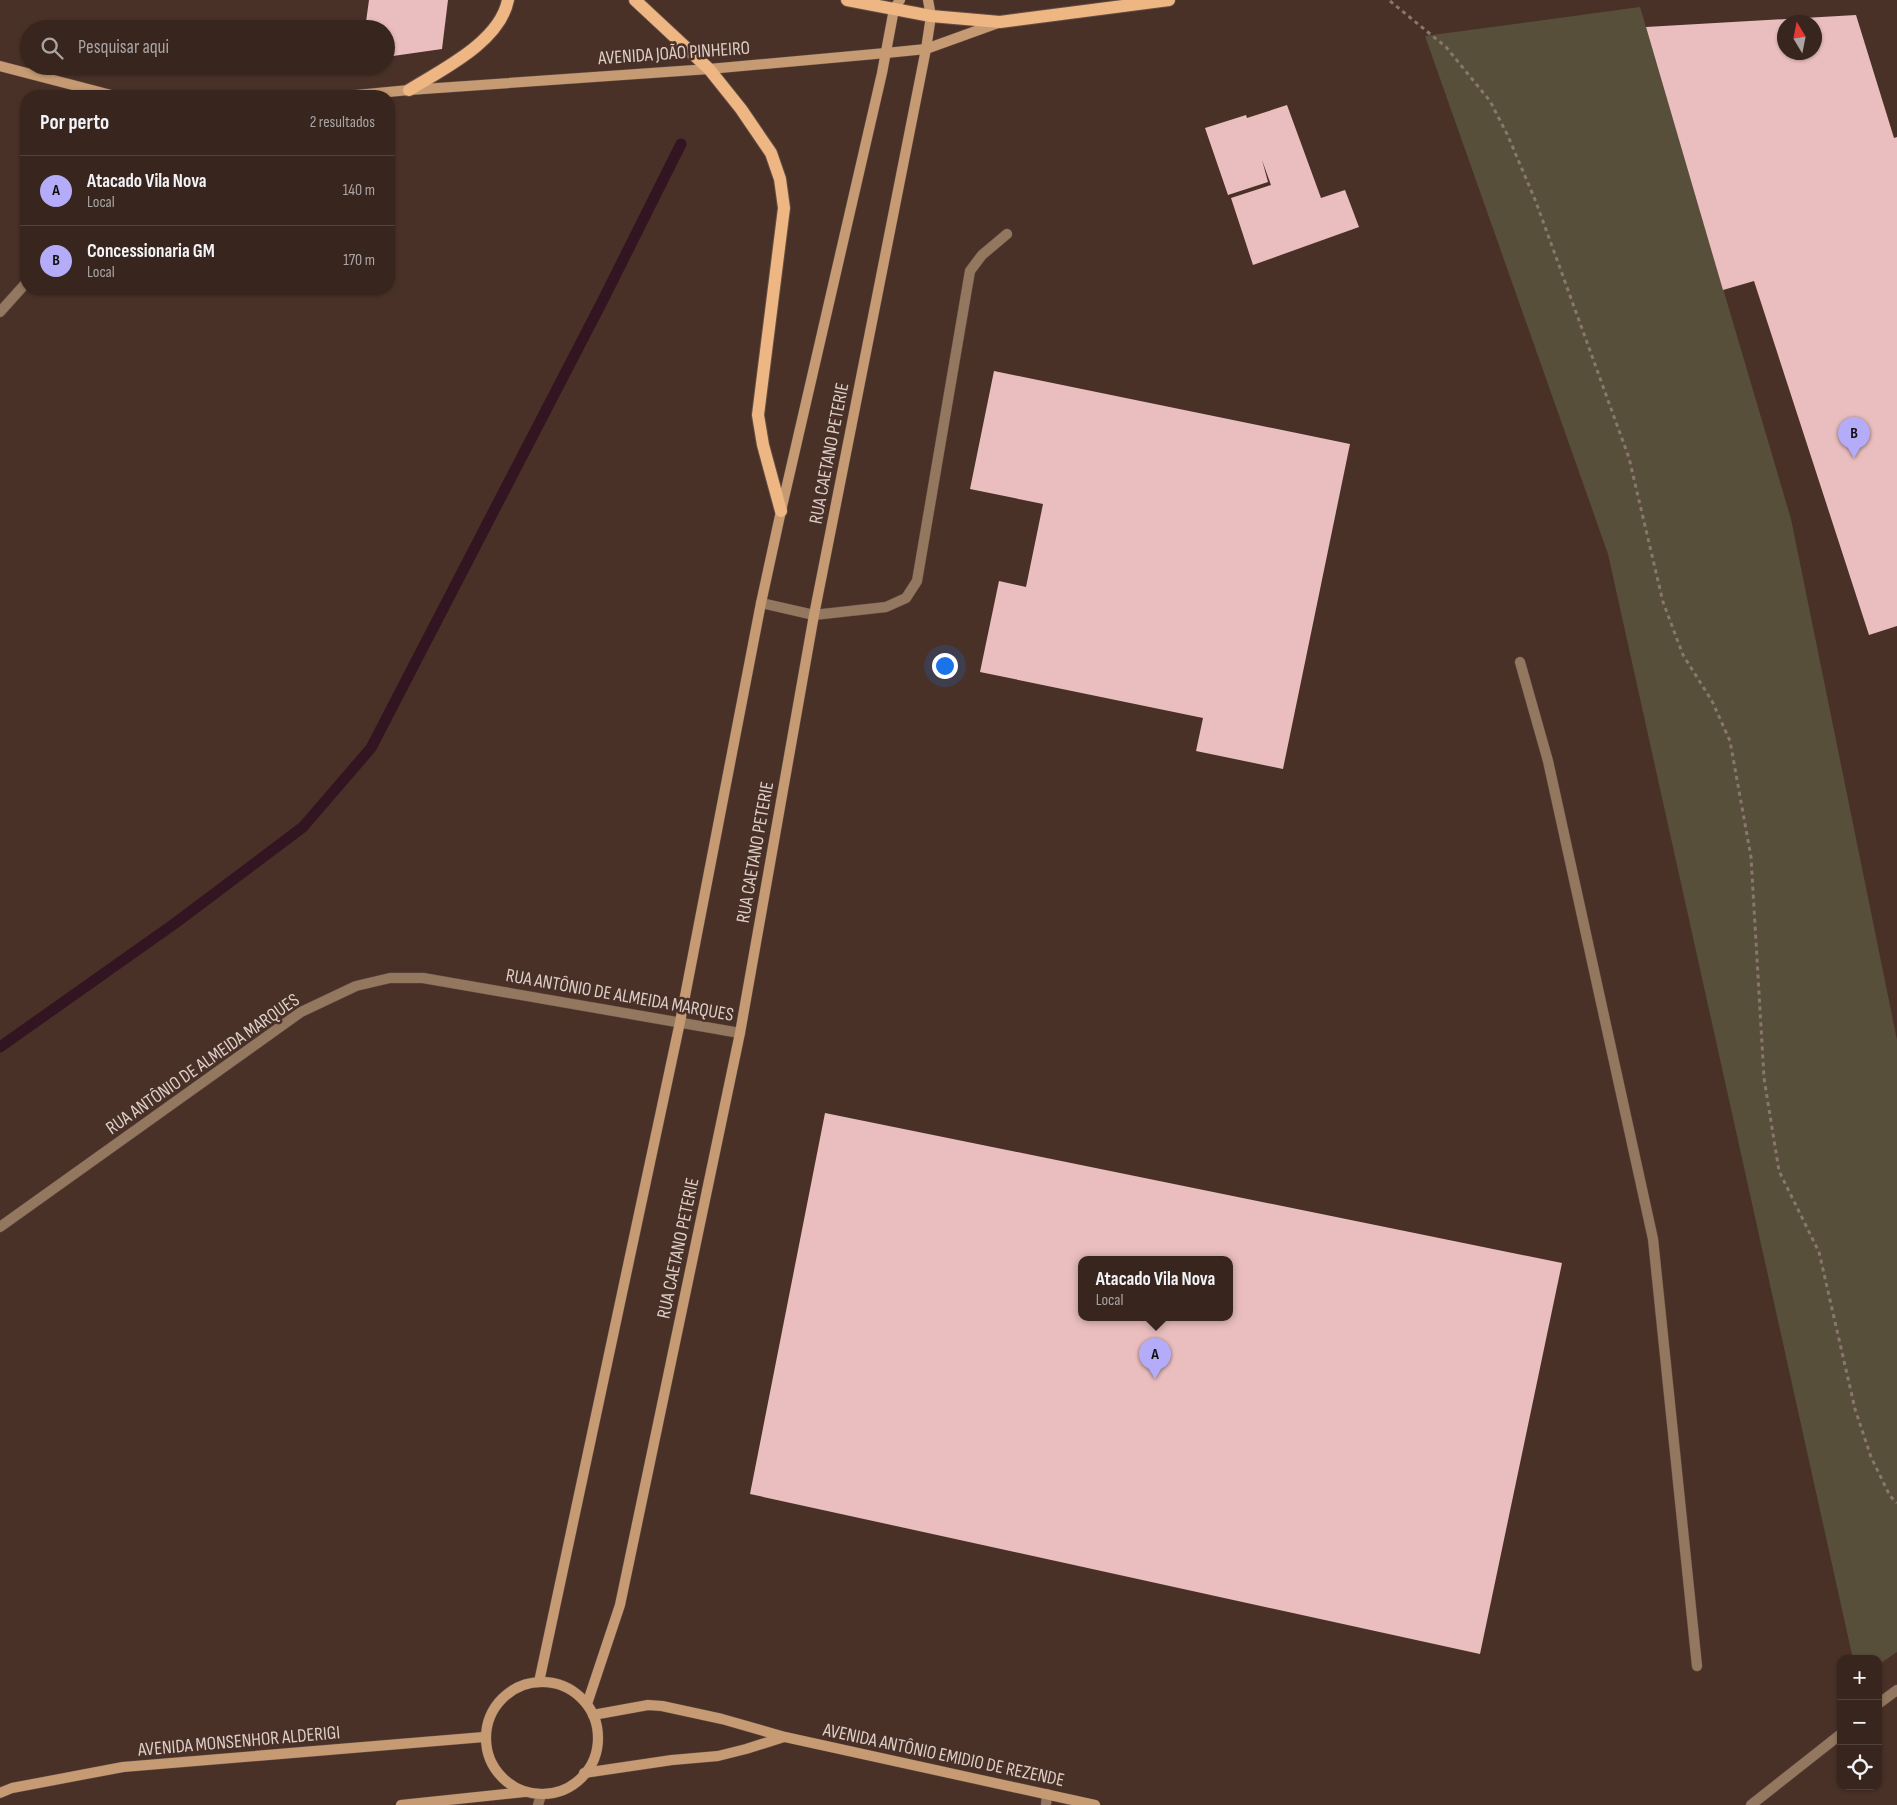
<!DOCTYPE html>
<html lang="pt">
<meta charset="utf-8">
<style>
body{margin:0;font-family:"Sofia Sans Condensed",sans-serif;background:#3e2d27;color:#f1f3f6}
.controls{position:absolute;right:15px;bottom:15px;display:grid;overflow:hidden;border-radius:10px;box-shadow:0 1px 4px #0004}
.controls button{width:45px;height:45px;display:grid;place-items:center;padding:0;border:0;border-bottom:1px solid #51423c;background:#37251e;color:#f1f3f6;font:25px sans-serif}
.compass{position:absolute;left:1777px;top:15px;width:45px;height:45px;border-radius:50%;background:#37251e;box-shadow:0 1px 4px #0004;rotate:350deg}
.you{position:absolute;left:944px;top:665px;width:18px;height:18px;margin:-12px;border:4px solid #fff;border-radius:50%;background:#1a73e8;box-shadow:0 0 0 8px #1a73e833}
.badge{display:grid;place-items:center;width:32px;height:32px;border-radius:50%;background:#b4acf9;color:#111;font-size:16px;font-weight:700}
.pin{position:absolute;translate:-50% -41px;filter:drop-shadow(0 1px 2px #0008)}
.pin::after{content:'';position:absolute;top:26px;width:18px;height:15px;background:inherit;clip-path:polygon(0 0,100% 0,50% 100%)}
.popup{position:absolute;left:1078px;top:1256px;width:155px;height:65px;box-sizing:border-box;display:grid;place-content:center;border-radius:10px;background:#37251e;filter:drop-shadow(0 1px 4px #0005);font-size:16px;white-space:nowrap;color:#aaa5a4}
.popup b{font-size:19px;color:#f1f3f6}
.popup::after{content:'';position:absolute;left:50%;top:100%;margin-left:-10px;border:10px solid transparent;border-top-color:#37251e}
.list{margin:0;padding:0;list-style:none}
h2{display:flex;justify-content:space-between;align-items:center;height:65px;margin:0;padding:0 20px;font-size:21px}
h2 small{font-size:16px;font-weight:400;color:#aaa5a4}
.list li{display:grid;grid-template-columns:32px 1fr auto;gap:15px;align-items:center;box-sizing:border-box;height:70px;padding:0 20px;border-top:1px solid #51423c}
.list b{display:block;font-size:19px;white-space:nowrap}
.list p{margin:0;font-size:16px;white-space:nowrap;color:#aaa5a4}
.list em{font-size:16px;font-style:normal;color:#aaa5a4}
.icon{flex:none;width:28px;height:28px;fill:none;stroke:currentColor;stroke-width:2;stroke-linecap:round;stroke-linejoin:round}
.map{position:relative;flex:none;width:1897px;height:1805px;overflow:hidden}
.search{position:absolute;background:#37251e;box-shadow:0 1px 4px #0004;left:20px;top:20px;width:375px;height:55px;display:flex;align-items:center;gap:12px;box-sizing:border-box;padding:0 18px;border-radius:28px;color:#aaa5a4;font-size:19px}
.panel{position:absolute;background:#37251e;box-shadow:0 1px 4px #0004;left:20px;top:90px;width:375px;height:205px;border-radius:20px}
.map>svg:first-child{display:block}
</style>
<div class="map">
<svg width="1897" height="1805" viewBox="0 0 1897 1805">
<rect width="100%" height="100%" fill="#493128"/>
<!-- green -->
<path fill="#584f3a" d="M1640 7 1791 519 1897 1040V1652L1878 1665V1659H1853L1608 554 1425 36Z"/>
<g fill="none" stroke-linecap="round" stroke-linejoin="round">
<!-- stream -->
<path stroke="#331521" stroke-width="11" d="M0 1047 174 924 303 827 371 748 603 300 681 144"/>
</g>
<!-- building -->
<g fill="#eabebe" fill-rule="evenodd">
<path d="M369 0H448L442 49 386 57V29H365Z"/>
<path d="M1856 15 1894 138 1897 137V626L1869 635 1754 281 1723 290 1646 27ZM1784 22H1814V52H1784Z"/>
<path d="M1287 105 1321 198 1345 190 1359 227 1253 265 1231 198 1271 185 1262 160 1268 182 1228 195 1205 128 1246 115 1247 118Z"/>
<path d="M994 371 1350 444 1283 769 1196 751 1203 718 980 672 999 581 1026 587 1043 504 970 489Z"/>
<path d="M825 1113 1562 1263 1480 1654 750 1494ZM1081 1260H1229V1318H1081Z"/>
</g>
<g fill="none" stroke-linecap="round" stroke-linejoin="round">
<!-- lane casing -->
<g stroke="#644d45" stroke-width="11">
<g id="lane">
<path d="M761 603 814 615 886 607 906 598 917 581 970 271 982 255 1007 234"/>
<path d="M1520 662 1548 761 1653 1239 1697 1666"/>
</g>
</g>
<!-- street casing -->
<g stroke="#644d45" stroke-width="11">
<g id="street">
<path d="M0 312 26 283"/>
<path d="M0 1227 301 1012 356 986 390 978H423L740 1033"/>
<path d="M1878 1704 1897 1690"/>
<path d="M538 1805 541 1795"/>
<path d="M1046 1805 1047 1794"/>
<path d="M1751 1805 1841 1734"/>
</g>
</g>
<!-- secondary casing -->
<g stroke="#644d45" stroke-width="11">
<g id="secondary">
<path d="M0 66 115 96"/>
<path d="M346 96 409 90 709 69 886 53 926 49 998 23"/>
<circle cx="542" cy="1738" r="56"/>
<path d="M539 1682 680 1022 761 603 781 511 882 73 894 9 900 0"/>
<path d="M587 1704 620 1605 740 1033 814 615 926 49 931 16 928 0"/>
<path d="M593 1715 648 1705 662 1706 722 1719 785 1737 1095 1805"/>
<path d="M584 1773 672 1760 718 1756 746 1749 784 1737"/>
<path d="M0 1793 12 1788 123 1767 484 1737"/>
<path d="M401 1805 524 1792"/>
</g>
</g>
<!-- primary casing -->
<g stroke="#644d45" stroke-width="14">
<g id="primary">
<path d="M635 0 709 69 741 109 771 153 780 179 784 208 758 415 763 445 781 511"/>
<path d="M847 0 931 16 1000 22 1169 0"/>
<path d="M409 90C441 70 500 42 508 0"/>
</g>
</g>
<!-- path -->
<path stroke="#8a766e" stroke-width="3" stroke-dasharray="4 4" stroke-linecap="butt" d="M1390 1 1446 47 1490 101 1508 136 1536 202 1629 458 1663 602 1683 655 1712 701 1730 741 1751 857 1764 1078 1779 1171 1819 1252 1855 1409 1871 1457 1890 1496 1897 1503"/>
<!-- lane -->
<use href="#lane" stroke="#93785f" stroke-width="10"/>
<!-- street -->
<use href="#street" stroke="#93785f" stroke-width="10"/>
<!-- secondary -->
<use href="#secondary" stroke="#c69b73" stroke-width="10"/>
<!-- primary -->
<use href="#primary" stroke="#edb682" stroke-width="12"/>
</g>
<g text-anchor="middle" stroke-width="5" stroke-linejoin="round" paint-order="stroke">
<!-- street labels -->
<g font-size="19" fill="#decec8" stroke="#493128">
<text transform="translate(674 52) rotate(-4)" y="7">AVENIDA JOÃO PINHEIRO</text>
<text transform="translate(828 453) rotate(-79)" y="7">RUA CAETANO PETERIE</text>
<text transform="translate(754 852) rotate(-80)" y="7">RUA CAETANO PETERIE</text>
<text transform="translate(620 994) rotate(10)" y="7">RUA ANTÔNIO DE ALMEIDA MARQUES</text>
<text transform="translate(202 1063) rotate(-35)" y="7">RUA ANTÔNIO DE ALMEIDA MARQUES</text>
<text transform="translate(677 1248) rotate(-78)" y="7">RUA CAETANO PETERIE</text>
<text transform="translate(239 1740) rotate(-5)" y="7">AVENIDA MONSENHOR ALDERIGI</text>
<text transform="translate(944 1754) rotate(12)" y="7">AVENIDA ANTÔNIO EMIDIO DE REZENDE</text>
</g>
</g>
</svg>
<div class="controls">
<button>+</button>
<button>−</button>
<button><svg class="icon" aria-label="locate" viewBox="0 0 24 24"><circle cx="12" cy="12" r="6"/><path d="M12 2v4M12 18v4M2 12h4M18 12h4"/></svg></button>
</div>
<svg class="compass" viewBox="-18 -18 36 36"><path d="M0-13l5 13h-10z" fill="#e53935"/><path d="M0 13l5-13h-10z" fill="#aaa5a4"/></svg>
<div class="you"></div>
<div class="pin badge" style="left:1155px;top:1379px">A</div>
<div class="popup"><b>Atacado Vila Nova</b>Local</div>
<div class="pin badge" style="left:1854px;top:458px">B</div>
<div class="search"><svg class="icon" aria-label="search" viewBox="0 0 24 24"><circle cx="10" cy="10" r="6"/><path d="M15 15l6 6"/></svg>Pesquisar aqui</div>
<section class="panel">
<h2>Por perto<small>2 resultados</small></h2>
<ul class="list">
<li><span class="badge">A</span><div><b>Atacado Vila Nova</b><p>Local</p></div><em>140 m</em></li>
<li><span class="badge">B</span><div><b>Concessionaria GM</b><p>Local</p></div><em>170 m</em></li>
</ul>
</section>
</div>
